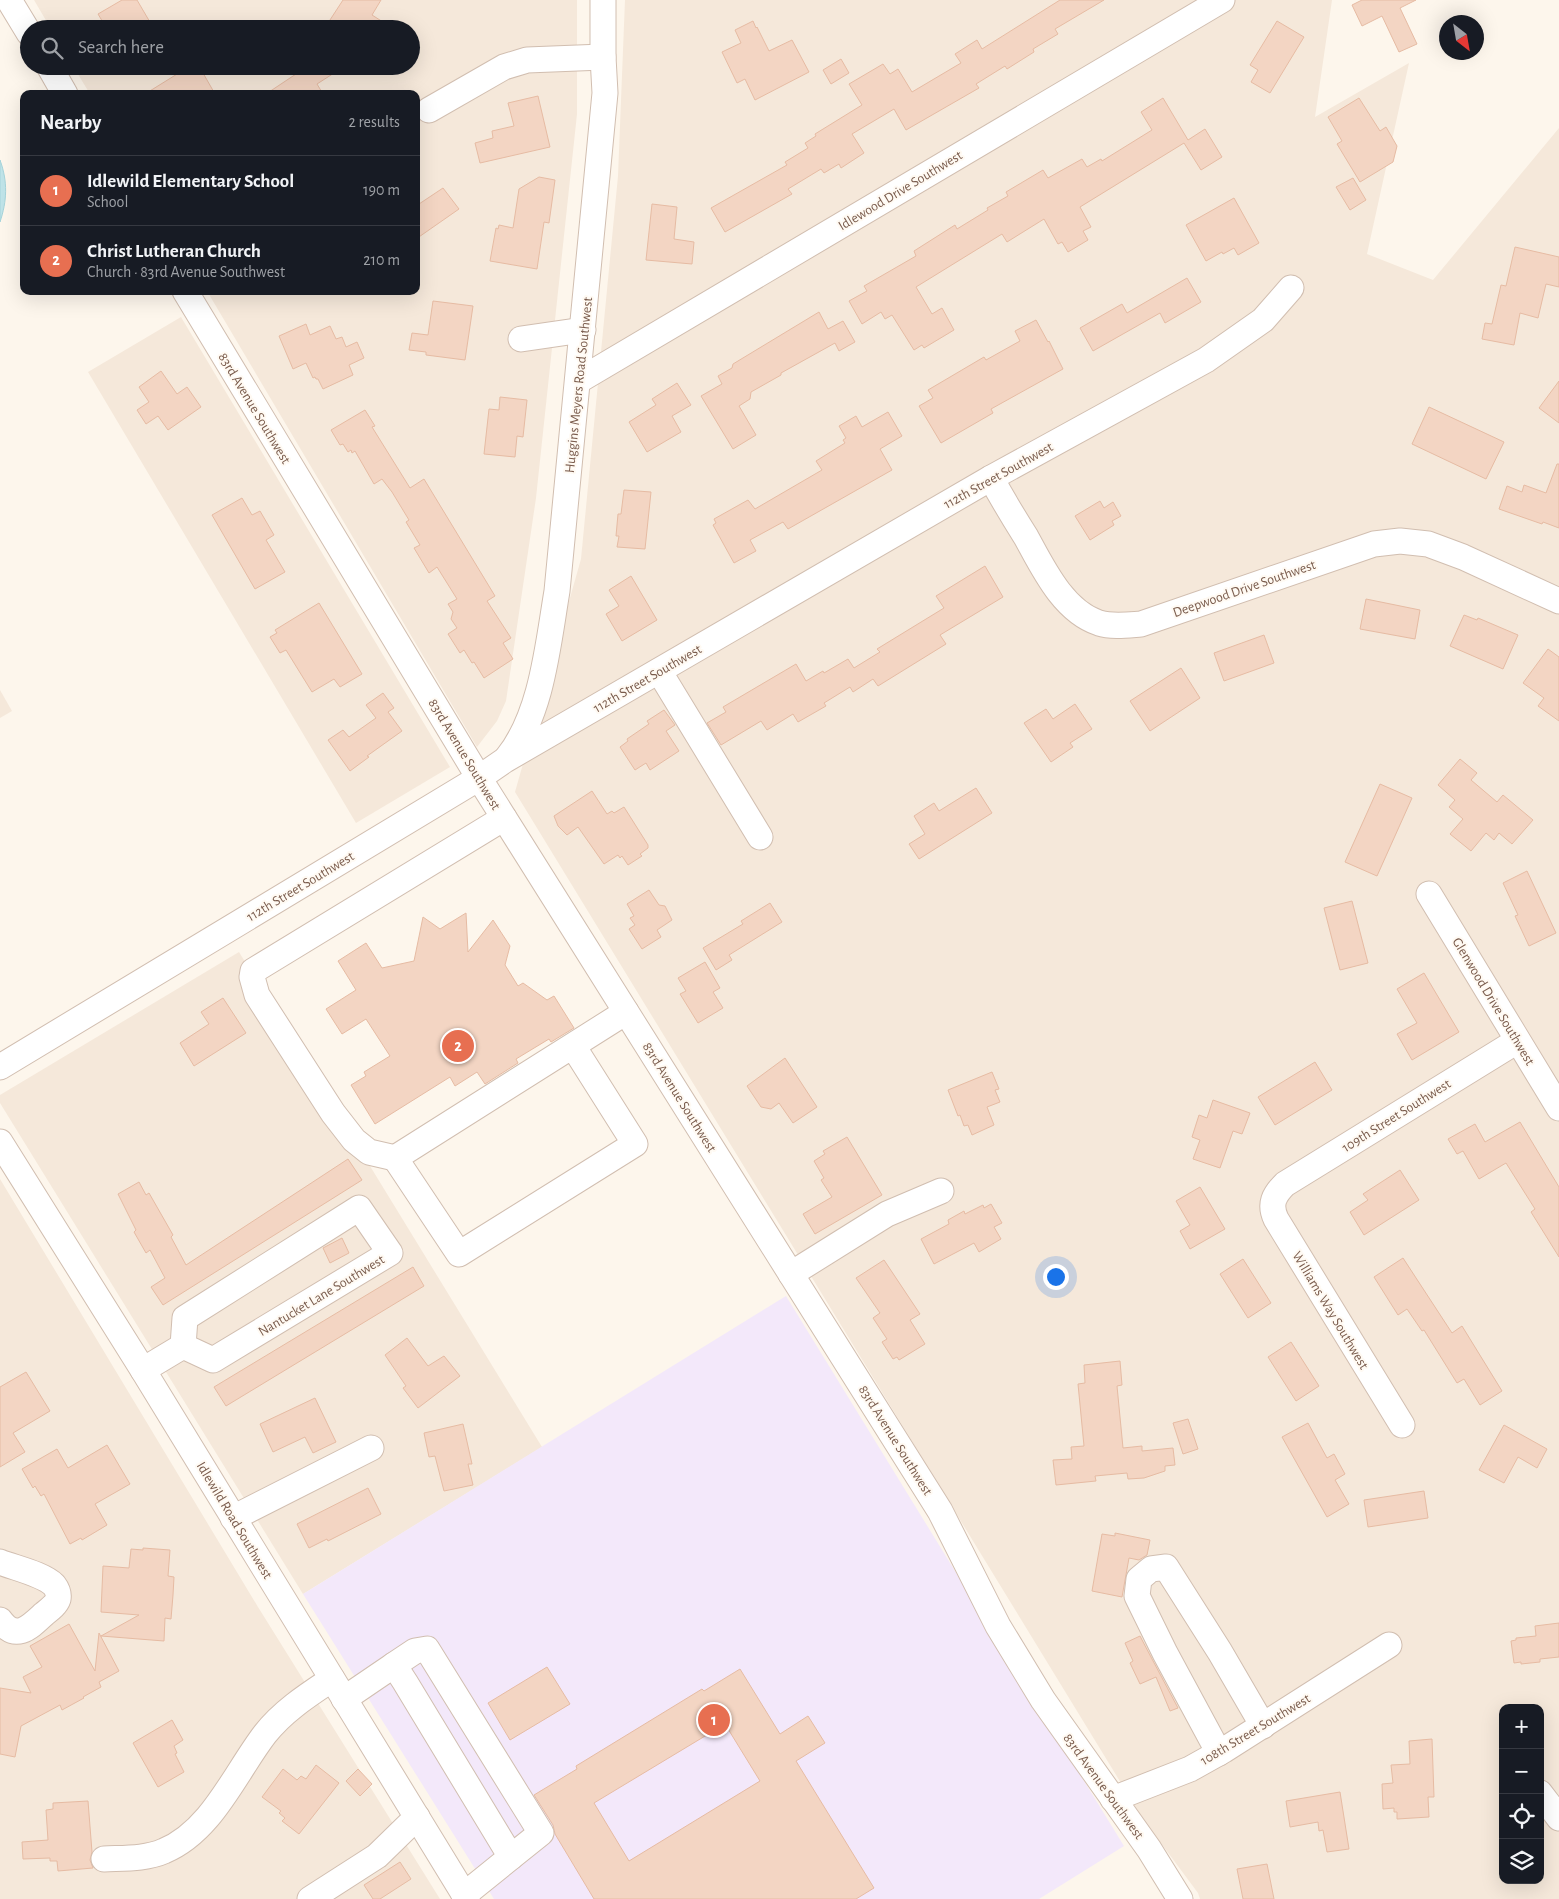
<!DOCTYPE html>
<meta charset="utf-8">
<style>
body{margin:0;font-family:"Alegreya Sans",sans-serif;background:#242831;color:#f1f3f6}
.controls{position:absolute;right:15px;bottom:15px;display:grid;overflow:hidden;border-radius:10px;box-shadow:0 5px 20px #0002}
.controls button{width:45px;height:45px;display:grid;place-items:center;padding:0;border:0;border-bottom:1px solid #363941;background:#171b24;color:#f1f3f6;font:25px sans-serif}
.compass{position:absolute;left:1439px;top:15px;width:45px;height:45px;border-radius:50%;background:#171b24;box-shadow:0 5px 20px #0002;rotate:149deg}
.you{position:absolute;left:1055px;top:1276px;width:18px;height:18px;margin:-12px;border:4px solid #fff;border-radius:50%;background:#1a73e8;box-shadow:0 0 0 8px #1a73e833}
.badge{display:grid;place-items:center;width:32px;height:32px;border-radius:50%;background:#e76f51;color:#fff;font-size:16px;font-weight:700}
.pin{position:absolute;translate:-50% -50%;border:2px solid #fff;box-shadow:0 1px 5px #0006}
.list{margin:0;padding:0;list-style:none}
h2{display:flex;justify-content:space-between;align-items:center;height:65px;margin:0;padding:0 20px;font-size:21px}
h2 small{font-size:16px;font-weight:400;color:#9ea1a6}
.list li{display:grid;grid-template-columns:32px 1fr auto;gap:15px;align-items:center;box-sizing:border-box;height:70px;padding:0 20px;border-top:1px solid #363941}
.list b{display:block;font-size:19px;white-space:nowrap}
.list p{margin:0;font-size:16px;white-space:nowrap;color:#9ea1a6}
.list em{font-size:16px;font-style:normal;color:#9ea1a6}
.icon{flex:none;width:28px;height:28px;fill:none;stroke:currentColor;stroke-width:2;stroke-linecap:round;stroke-linejoin:round}
.map{position:relative;flex:none;width:1559px;height:1899px;overflow:hidden}
.search{position:absolute;background:#171b24;box-shadow:0 5px 20px #0002;left:20px;top:20px;width:400px;height:55px;display:flex;align-items:center;gap:12px;box-sizing:border-box;padding:0 18px;border-radius:28px;color:#9ea1a6;font-size:19px}
.panel{position:absolute;background:#171b24;box-shadow:0 5px 20px #0002;left:20px;top:90px;width:400px;height:205px;border-radius:10px}
.map>svg:first-child{display:block}
</style>
<div class="map">
<svg width="1559" height="1899" viewBox="0 0 1559 1899">
<rect width="100%" height="100%" fill="#fdf6ec"/>
<!-- residential -->
<g fill="#f5e8da" fill-rule="evenodd">
<path d="M34 0H577V114L536 498 506 701 497 721 477 747 207 291H416V94H90L73 66H411V29H51Z"/>
<path d="M625 0H1332L1315 117 1409 63 1367 254 1433 280 1559 128V1899H1200L1198 1893 1143 1819 515 792 581 559 618 176ZM1503 1708H1540V1880H1503Z"/>
<path d="M181 317 450 767 356 823 88 372Z"/>
<path d="M0 690 12 711 0 718Z"/>
<path d="M239 952 542 1447 303 1594 0 1103V1095Z"/>
<path d="M0 1179 258 1607 440 1899H0Z"/>
</g>
<!-- education -->
<path fill="#f3e8fa" d="M786 1296 1124 1846 1039 1899H494L303 1594Z"/>
<!-- water -->
<path fill="#bfe3e8" stroke="#a5d3da" d="M0 160C8 182 7 201 0 222Z"/>
<!-- building -->
<g fill="#f3d5c3" stroke="#e6bba3" fill-rule="evenodd">
<path d="M122 0H137L154 29H107L98 14Z"/>
<path d="M343 0H381L372 15 394 29H338L328 23Z"/>
<path d="M1060 0H1104L1055 29 1058 34 1033 49 1034 52 1007 69 1005 66 976 84 979 88 906 130 894 109 852 134 864 153 841 168 839 164 824 173 821 169 788 189 792 194 725 232 711 208 787 165 785 162 808 148 805 143 816 136 815 134 862 105 849 84 883 64 890 74 898 69 912 92 961 63 955 54 977 40 982 49Z"/>
<path d="M1362 0H1416L1400 8 1417 44 1399 52 1382 16 1362 26 1352 5Z"/>
<path d="M753 21 756 28 757 27 769 51 792 40 809 72 755 100 745 79 737 83 722 52 741 43 735 30Z"/>
<path d="M1277 21 1304 37 1270 93 1251 82 1258 70 1250 65Z"/>
<path d="M841 59 849 73 831 84 823 70Z"/>
<path d="M190 66H199L215 94H145Z"/>
<path d="M295 66H345L317 84 323 94H266L299 72Z"/>
<path d="M538 96 550 147 480 163 475 143 493 138 492 131 514 126 508 103Z"/>
<path d="M1163 98 1188 140 1205 129 1222 157 1201 170 1184 143 1080 207 1091 227 1083 231 1088 240 1068 252 1062 242 1058 244 1044 219 1007 242 1002 234 916 287 932 314 942 308 954 330 924 348 922 345 914 350 892 315 885 319 881 312 862 324 849 301 867 291 864 286 916 256 914 251 955 225 957 229 988 210 987 208 1008 196 1006 192 1043 170 1048 178 1082 159 1087 167 1101 159 1102 161 1152 130 1141 112Z"/>
<path d="M1359 98 1380 131 1386 127 1397 146 1393 162 1360 182 1337 144 1342 141 1328 117Z"/>
<path d="M539 177 555 180 549 223 544 222 537 269 490 261 496 228 498 229 499 225 513 228 519 189Z"/>
<path d="M1353 178 1366 200 1350 210 1336 187Z"/>
<path d="M443 188 459 209 416 239V206Z"/>
<path d="M1234 198 1259 243 1238 255 1234 248 1223 254 1222 252 1206 261 1186 225Z"/>
<path d="M652 204 677 207 674 239 694 242 692 264 646 260Z"/>
<path d="M1515 247 1559 257V287L1546 284 1538 318 1520 313 1514 345 1482 339 1485 323 1492 324 1501 285 1506 286Z"/>
<path d="M1187 278 1201 302 1165 323 1160 313 1093 351 1080 328 1122 304 1127 313Z"/>
<path d="M433 301 473 306 465 360 426 355V352L409 350 412 333 428 335Z"/>
<path d="M819 312 828 329 843 321 855 342 839 351 835 343 781 373V375L751 392 750 399 739 406 756 435 733 449 701 396 722 384 718 376 732 368 733 364Z"/>
<path d="M1036 320 1048 342 1049 341 1063 369 991 409 993 413 941 443 919 406 933 398 928 390 984 357 986 360 1020 341 1015 331Z"/>
<path d="M306 324 310 335 330 326 336 339 342 337 346 347 357 342 364 358 349 365 353 375 323 389 318 379H316L315 377 313 378 306 363 293 369 279 336Z"/>
<path d="M161 371 177 394 187 387 201 407 168 430 158 416 146 424 137 410 149 402 139 387Z"/>
<path d="M1559 381V423L1539 408Z"/>
<path d="M677 383 691 405 672 416 681 432 647 452 629 422 656 405 652 399Z"/>
<path d="M500 397 527 400 523 437 517 436 515 457 484 454 489 409 499 410Z"/>
<path d="M1429 407 1504 442 1486 479 1412 444Z"/>
<path d="M365 410 375 426 372 427 410 488 424 479 495 596 487 601 511 638 503 643 513 659 484 678 474 662 472 663 464 650 460 653 448 634 457 628 451 619 453 612 448 604 457 599 437 567 429 573 414 548 420 545 406 522 409 520 392 492 382 479 374 484 355 451 352 453 351 450 348 452 343 444 340 445 331 430Z"/>
<path d="M888 412 902 436 880 449 892 470 788 529 783 522 750 540 756 551 734 563 713 525 716 523 714 519 748 500 755 509 822 470 816 461 845 443 843 440 846 438 839 426 856 416 862 427Z"/>
<path d="M1557 464H1559V528L1543 522 1542 524 1499 509 1507 486 1522 492 1524 485 1546 493Z"/>
<path d="M624 490 651 492 645 549 617 547 619 536H616L618 514H621Z"/>
<path d="M242 498 252 515 260 511 274 535 266 540 285 572 255 589 212 515Z"/>
<path d="M1100 501 1104 508 1113 502 1121 516 1112 521 1114 525 1090 540 1075 516Z"/>
<path d="M985 566 1003 597 940 635 946 644 878 686 873 679 853 692 850 687 824 703 826 706 798 722 793 714 767 730 761 721 721 745 707 723 726 712 723 707 796 664 806 681 823 671 824 673 848 659 854 668 880 652 877 649 944 608 936 596Z"/>
<path d="M631 576 657 620 622 641 606 614 619 606 609 590Z"/>
<path d="M1366 599 1420 610 1415 639 1360 629Z"/>
<path d="M319 603 362 674 340 687 334 679 312 692 286 650 280 653 270 637 277 633 275 630Z"/>
<path d="M1464 615 1477 620 1478 618 1518 635 1503 669 1450 646Z"/>
<path d="M1264 635 1274 663 1224 681 1214 653Z"/>
<path d="M1548 649 1559 657V721L1538 706 1544 698 1523 683Z"/>
<path d="M1181 668 1200 698 1150 731 1130 701Z"/>
<path d="M383 693 394 708 388 712 402 731 367 756 369 757 350 771 328 740 343 730 349 737 376 718 366 705Z"/>
<path d="M1075 704 1092 729 1070 743 1073 747 1051 762 1024 723 1046 709 1053 719Z"/>
<path d="M664 710 675 725 666 731 679 751 650 770 646 763 635 770 620 747 628 741 627 739 649 724 647 721Z"/>
<path d="M1460 759 1477 773 1471 780 1497 802 1503 795 1533 820 1512 844 1499 833 1494 840 1486 833 1471 851 1450 834 1463 819 1449 807 1455 800 1438 785Z"/>
<path d="M1380 784 1412 798 1377 876 1345 862Z"/>
<path d="M976 788 992 813 919 859 909 844 925 834 914 816 934 803 939 811Z"/>
<path d="M592 791 607 814 612 811 614 813 624 807 648 845V848L640 854 642 856 628 865 622 856 620 858 618 855 604 864 578 827 567 835 558 826 554 816Z"/>
<path d="M1527 871 1556 933 1529 946 1515 916 1518 915 1503 883Z"/>
<path d="M649 890 659 905 665 906 672 920 657 930 661 937 642 949 629 929 635 925 630 918 634 916 627 904Z"/>
<path d="M1352 901 1368 963 1340 970 1324 908Z"/>
<path d="M770 903 782 922 729 955 732 960 716 970 703 948 743 924 741 921Z"/>
<path d="M466 913 468 952 493 920 510 946 505 965 518 986 523 983 547 1000 554 996 574 1028 551 1042 549 1039 516 1059 518 1063 485 1084 477 1072 455 1086 450 1077 375 1124 351 1085 366 1076 364 1072 390 1056 366 1019 342 1034 326 1009 356 990 338 961 366 943 382 968 414 961 423 917 440 929Z"/>
<path d="M705 962 720 988 713 992 723 1008 698 1023 680 994 686 991 678 978Z"/>
<path d="M1424 973 1459 1032 1412 1060 1397 1034 1417 1023 1397 989Z"/>
<path d="M223 998 246 1033 194 1066 180 1043 209 1024 201 1012Z"/>
<path d="M785 1058 817 1107 793 1123 779 1103 771 1109 761 1107 747 1086Z"/>
<path d="M1315 1062 1332 1090 1275 1125 1258 1097Z"/>
<path d="M992 1072 999 1089 995 1090 1000 1102 987 1107 994 1125 972 1135 968 1125 964 1126 960 1115 958 1116 948 1090Z"/>
<path d="M1213 1100 1250 1113 1242 1134 1233 1131 1220 1168 1193 1159 1200 1140 1192 1137 1199 1115 1207 1118Z"/>
<path d="M1520 1122 1559 1187V1257L1531 1212 1535 1209 1506 1163 1479 1179 1463 1151 1457 1154 1448 1139 1475 1124 1485 1142Z"/>
<path d="M847 1137 882 1195 815 1234 803 1214 832 1197 821 1180 824 1178 814 1161 825 1154 823 1151Z"/>
<path d="M348 1159 362 1180 163 1305 151 1287 165 1278 150 1250 146 1253 134 1232 136 1230 118 1194 139 1182 146 1195 149 1193 173 1235 171 1237 186 1265Z"/>
<path d="M1400 1170 1419 1200 1364 1235 1350 1212 1368 1200 1363 1194Z"/>
<path d="M1200 1187 1225 1229 1190 1249 1180 1231 1190 1225 1176 1201Z"/>
<path d="M991 1204 1002 1223 994 1227 1001 1239 979 1252 974 1243 934 1264 921 1239 949 1224 948 1220 964 1211 965 1214 983 1205 984 1208Z"/>
<path d="M342 1238 349 1253 330 1263 323 1248Z"/>
<path d="M1403 1258 1452 1333 1462 1326 1502 1391 1480 1405 1464 1379 1457 1383 1424 1330 1422 1331 1407 1309 1398 1315 1374 1277Z"/>
<path d="M1243 1259 1271 1303 1248 1318 1220 1274Z"/>
<path d="M884 1260 920 1314 910 1320 925 1344 899 1360 897 1357 893 1359 882 1342 887 1339 873 1318 880 1313 856 1278Z"/>
<path d="M413 1267 424 1286 226 1406 214 1387Z"/>
<path d="M407 1338 428 1366 444 1356 460 1376 418 1408 403 1388 406 1386 385 1355Z"/>
<path d="M1291 1342 1319 1386 1296 1401 1268 1357Z"/>
<path d="M1120 1361 1122 1385 1117 1386 1123 1448 1142 1446V1451L1173 1448 1175 1465 1165 1466V1471L1144 1478 1128 1479 1127 1473 1095 1476 1096 1481 1056 1485 1053 1460 1072 1459 1071 1447 1084 1446 1078 1384 1085 1383 1084 1365Z"/>
<path d="M26 1372 50 1411 13 1433 25 1452 0 1467V1387Z"/>
<path d="M315 1398 336 1442 313 1453 305 1437 273 1452 260 1424Z"/>
<path d="M1188 1419 1198 1449 1183 1454 1173 1423Z"/>
<path d="M1308 1423 1327 1458 1334 1454 1345 1474 1335 1480 1349 1504 1327 1517 1282 1437Z"/>
<path d="M463 1424 472 1464H468L473 1485 444 1491 435 1456 429 1457 424 1433Z"/>
<path d="M1504 1425 1547 1449 1537 1468 1518 1457 1504 1483 1479 1470Z"/>
<path d="M107 1445 130 1484 95 1504 107 1525 82 1540 81 1538 70 1544 44 1494 41 1496 35 1486 33 1488 22 1469 57 1449 68 1468Z"/>
<path d="M368 1488 381 1514 328 1541 327 1539 309 1548 297 1524Z"/>
<path d="M1424 1491 1428 1518 1368 1527 1364 1500Z"/>
<path d="M1115 1533 1150 1540 1147 1555 1139 1560 1129 1558 1122 1597 1092 1591 1102 1534 1115 1536Z"/>
<path d="M143 1548 170 1550 168 1576 174 1577 173 1595 171 1619 165 1618 164 1641 101 1636 139 1615 101 1612 103 1566 129 1568 131 1549 143 1550Z"/>
<path d="M1559 1623V1657L1540 1659V1662L1521 1664V1662L1514 1663 1511 1641 1516 1640V1638L1536 1636 1535 1626Z"/>
<path d="M69 1624 95 1671 99 1633 119 1671 99 1682 101 1687 83 1697 84 1698 62 1710 60 1705 21 1726 15 1757 0 1754V1688L31 1693 23 1677 42 1667 30 1646Z"/>
<path d="M1140 1636 1152 1659 1178 1708 1170 1711 1156 1677 1140 1684 1130 1663 1133 1661 1125 1643Z"/>
<path d="M547 1667 570 1704 510 1740 488 1703Z"/>
<path d="M740 1669 780 1734 808 1716 825 1743 796 1761 874 1888 856 1899H594L555 1834 553 1825 534 1795 577 1769 576 1766 702 1689 704 1691ZM725 1724 760 1781 629 1861 594 1803Z"/>
<path d="M172 1720 183 1740 174 1746 177 1753 175 1754 184 1772 158 1787 133 1743Z"/>
<path d="M1432 1739 1434 1797H1428L1429 1817 1397 1819V1812H1394V1808L1383 1809 1382 1784 1393 1783 1391 1765 1410 1764 1409 1741Z"/>
<path d="M316 1765 339 1783 299 1834 282 1821 285 1818 279 1813 281 1811 262 1797 283 1769 297 1780 301 1776 306 1779Z"/>
<path d="M358 1769 372 1784 360 1796 346 1781Z"/>
<path d="M1340 1792 1349 1849 1327 1852 1323 1830 1319 1831 1318 1822 1290 1827 1286 1801Z"/>
<path d="M88 1801 92 1852 90 1860 93 1868 58 1871 57 1861H50V1858L23 1859 22 1842 48 1840 46 1810 53 1809V1803Z"/>
<path d="M400 1862 411 1879 380 1899H373L364 1885Z"/>
<path d="M1267 1864 1274 1899H1243L1237 1869Z"/>
</g>
<g fill="none" stroke-linecap="round" stroke-linejoin="round">
<!-- minor casing -->
<g stroke="#d1beb0" stroke-width="27">
<g id="minor">
<path d="M9 0 29 33"/>
<path d="M49 66 65 94"/>
<path d="M429 110 504 67 527 60 603 57"/>
<path d="M185 291 479 778 940 1511 998 1626 1043 1700 1149 1849 1180 1899"/>
<path d="M521 339 583 330"/>
<path d="M578 381 1222 0"/>
<path d="M991 478C1002 498 1014 518 1026 537 1043 568 1063 611 1099 623 1112 627 1127 625 1141 624L1374 544 1400 541 1428 544 1463 557 1559 601"/>
<path d="M659 671 760 837"/>
<path d="M507 758C542 715 548 644 557 591L605 93 603 57V0"/>
<path d="M1429 894 1559 1108"/>
<path d="M573 1046 635 1144 459 1254 395 1158 626 1012"/>
<path d="M0 1067 479 778 505 760 991 478 1206 360 1263 320 1291 288"/>
<path d="M0 1142 143 1370 467 1899"/>
<path d="M395 1158 369 1152 354 1140 333 1113 257 995 252 977 253 971 504 818"/>
<path d="M791 1274 887 1214 941 1191"/>
<path d="M143 1370 183 1346 213 1360 390 1253 359 1208 185 1318 183 1346"/>
<path d="M1402 1425 1276 1219C1269 1204 1274 1195 1285 1184L1517 1041"/>
<path d="M233 1518 371 1448"/>
<path d="M0 1562C15 1568 43 1574 54 1585 57 1589 59 1594 58 1599 56 1605 49 1610 44 1614 30 1627 16 1642 0 1620"/>
<path d="M394 1665 415 1651 427 1649 541 1833 511 1857"/>
<path d="M344 1699 394 1665 405 1682 511 1857 464 1895"/>
<path d="M1219 1753 1165 1653 1137 1596 1139 1579 1151 1569 1166 1567 1220 1652 1263 1726"/>
<path d="M1540 1793 1559 1818"/>
<path d="M1113 1799 1190 1769 1224 1750 1389 1645"/>
<path d="M104 1859C124 1858 146 1859 164 1851 212 1831 235 1773 265 1734 283 1711 308 1695 332 1679"/>
<path d="M310 1899 377 1856 417 1817"/>
</g>
</g>
<!-- minor -->
<use href="#minor" stroke="#fff" stroke-width="25"/>
</g>
<g text-anchor="middle" stroke-width="4" stroke-linejoin="round" paint-order="stroke">
<!-- street labels -->
<g font-size="14" fill="#7a5c4d" stroke="#fffaf3">
<text transform="translate(900 190) rotate(-31)" y="5">Idlewood Drive Southwest</text>
<text transform="translate(578 385) rotate(-84)" y="5">Huggins Meyers Road Southwest</text>
<text transform="translate(255 408) rotate(59)" y="5">83rd Avenue Southwest</text>
<text transform="translate(998 475) rotate(-29)" y="5">112th Street Southwest</text>
<text transform="translate(1244 588) rotate(-19)" y="5">Deepwood Drive Southwest</text>
<text transform="translate(647 678) rotate(-30)" y="5">112th Street Southwest</text>
<text transform="translate(465 754) rotate(59)" y="5">83rd Avenue Southwest</text>
<text transform="translate(300 886) rotate(-31)" y="5">112th Street Southwest</text>
<text transform="translate(1494 1001) rotate(59)" y="5">Glenwood Drive Southwest</text>
<text transform="translate(680 1097) rotate(58)" y="5">83rd Avenue Southwest</text>
<text transform="translate(1396 1115) rotate(-32)" y="5">109th Street Southwest</text>
<text transform="translate(321 1295) rotate(-31)" y="5">Nantucket Lane Southwest</text>
<text transform="translate(1331 1310) rotate(59)" y="5">Williams Way Southwest</text>
<text transform="translate(896 1440) rotate(58)" y="5">83rd Avenue Southwest</text>
<text transform="translate(235 1520) rotate(59)" y="5">Idlewild Road Southwest</text>
<text transform="translate(1255 1729) rotate(-31)" y="5">108th Street Southwest</text>
<text transform="translate(1104 1786) rotate(54)" y="5">83rd Avenue Southwest</text>
</g>
</g>
</svg>
<div class="controls">
<button>+</button>
<button>−</button>
<button><svg class="icon" aria-label="locate" viewBox="0 0 24 24"><circle cx="12" cy="12" r="6"/><path d="M12 2v4M12 18v4M2 12h4M18 12h4"/></svg></button>
<button><svg class="icon" aria-label="layers" viewBox="0 0 24 24"><path d="M12 4l9 5-9 5-9-5zM3 14l9 5 9-5"/></svg></button>
</div>
<svg class="compass" viewBox="-18 -18 36 36"><path d="M0-13l5 13h-10z" fill="#e53935"/><path d="M0 13l5-13h-10z" fill="#9ea1a6"/></svg>
<div class="you"></div>
<div class="pin badge" style="left:714px;top:1720px">1</div>
<div class="pin badge" style="left:458px;top:1046px">2</div>
<div class="search"><svg class="icon" aria-label="search" viewBox="0 0 24 24"><circle cx="10" cy="10" r="6"/><path d="M15 15l6 6"/></svg>Search here</div>
<section class="panel">
<h2>Nearby<small>2 results</small></h2>
<ul class="list">
<li><span class="badge">1</span><div><b>Idlewild Elementary School</b><p>School</p></div><em>190 m</em></li>
<li><span class="badge">2</span><div><b>Christ Lutheran Church</b><p>Church · 83rd Avenue Southwest</p></div><em>210 m</em></li>
</ul>
</section>
</div>
